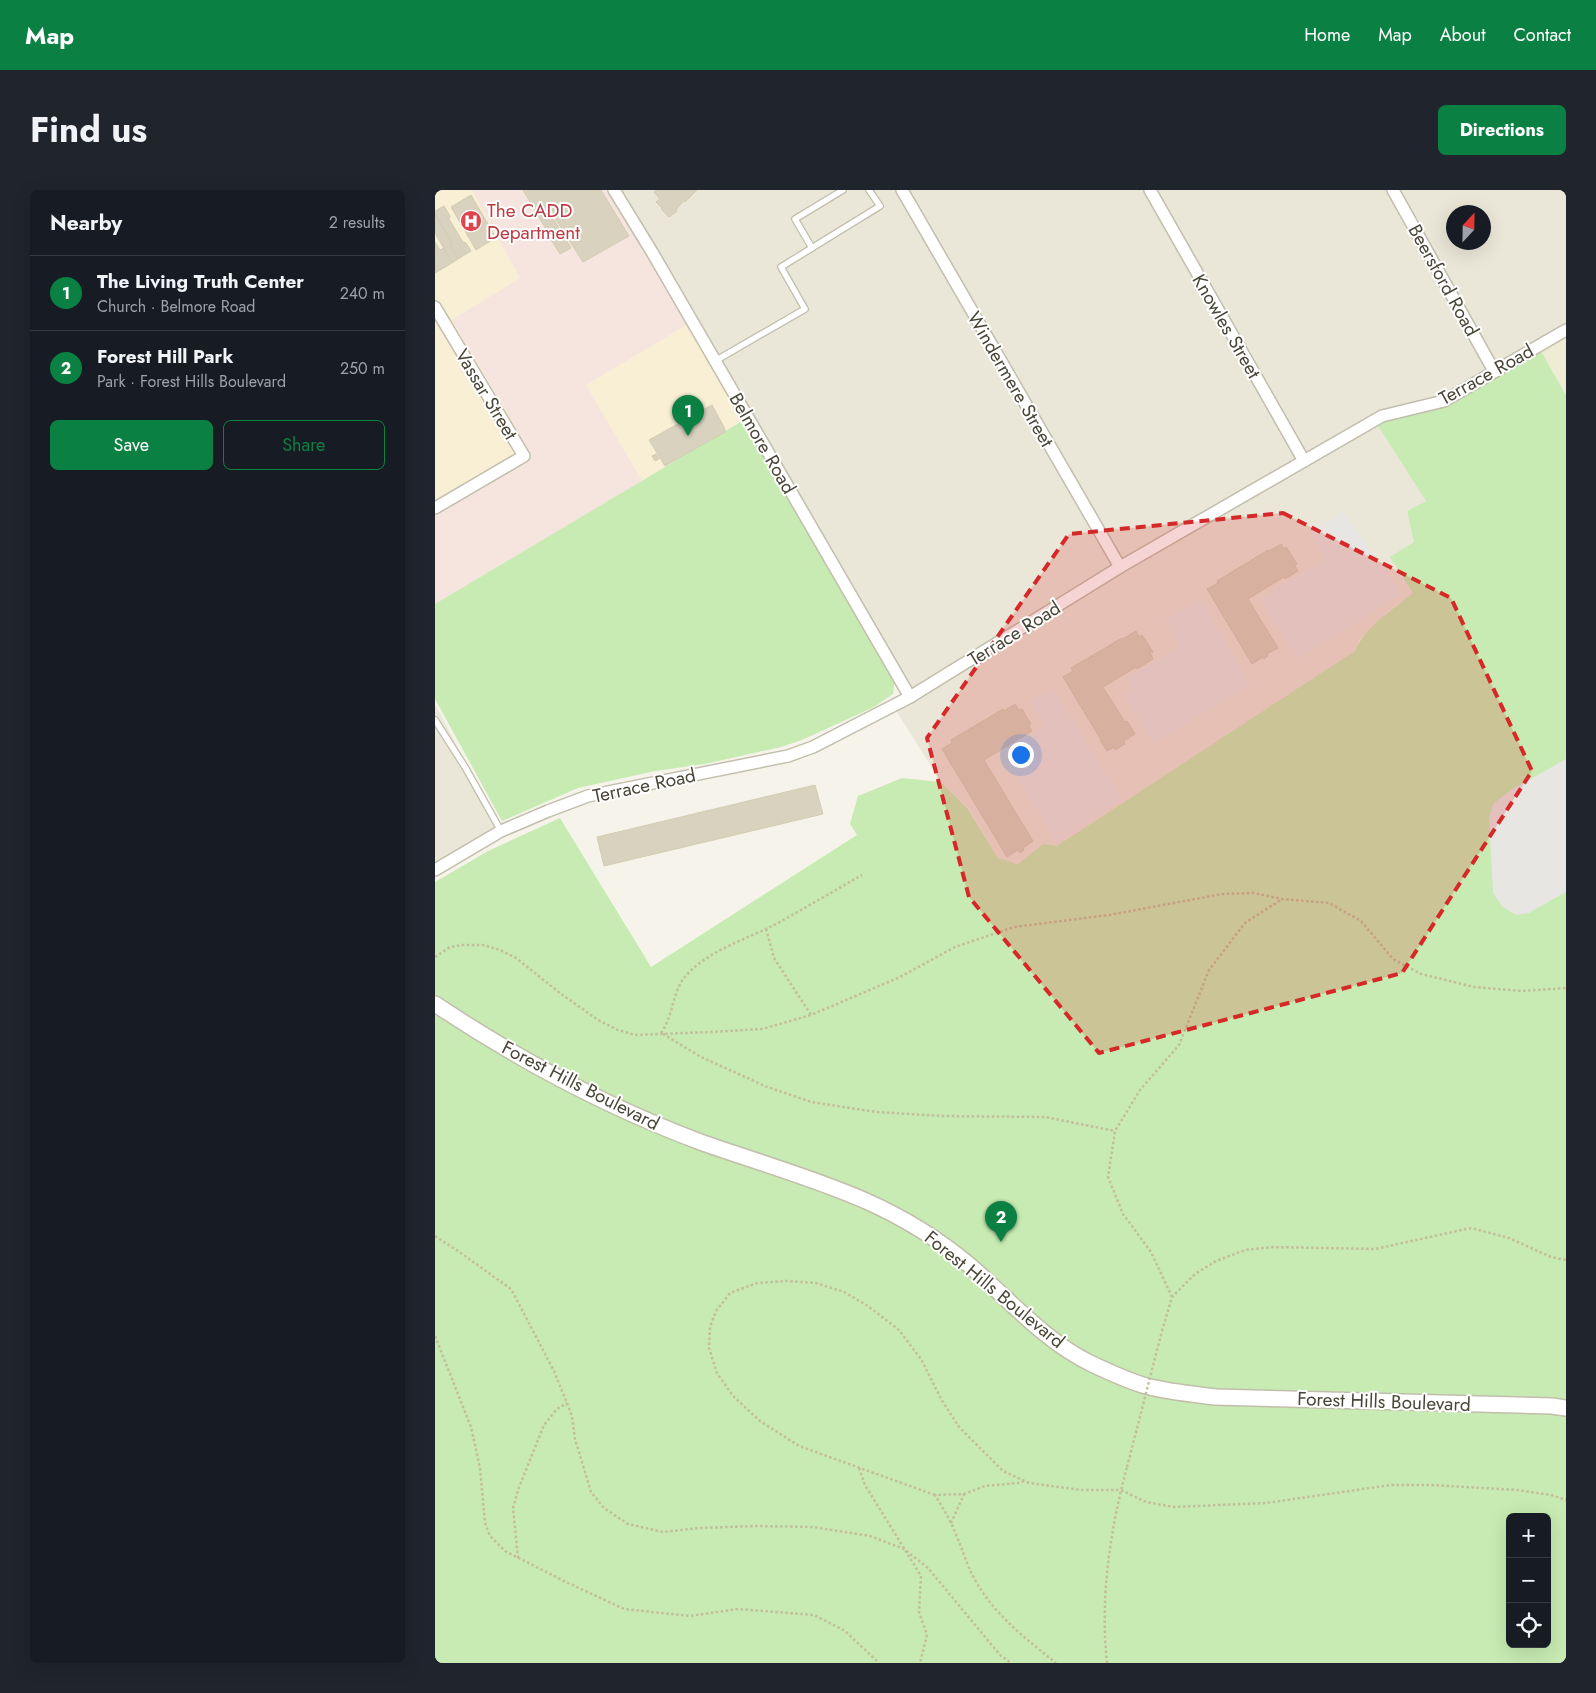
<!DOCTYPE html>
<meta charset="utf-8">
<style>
body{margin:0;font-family:Jost,sans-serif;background:#20242c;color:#f1f3f6}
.controls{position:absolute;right:15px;bottom:15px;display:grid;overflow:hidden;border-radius:8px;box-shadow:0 5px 20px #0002}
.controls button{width:45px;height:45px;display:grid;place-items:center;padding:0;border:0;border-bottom:1px solid #363941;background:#171b24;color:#f1f3f6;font:25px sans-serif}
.compass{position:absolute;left:1011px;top:15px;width:45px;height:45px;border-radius:50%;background:#171b24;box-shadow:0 5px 20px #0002;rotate:22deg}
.you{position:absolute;left:585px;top:564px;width:18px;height:18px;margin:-12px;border:4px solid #fff;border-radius:50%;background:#1a73e8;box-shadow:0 0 0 8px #1a73e833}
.badge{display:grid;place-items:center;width:32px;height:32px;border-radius:50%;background:#0b8043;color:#fff;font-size:16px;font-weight:700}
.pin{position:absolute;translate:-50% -41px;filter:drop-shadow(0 1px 2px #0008)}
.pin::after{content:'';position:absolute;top:26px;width:18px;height:15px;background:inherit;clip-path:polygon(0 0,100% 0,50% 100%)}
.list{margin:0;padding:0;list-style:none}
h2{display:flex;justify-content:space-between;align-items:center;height:65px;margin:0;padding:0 20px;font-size:21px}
h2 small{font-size:16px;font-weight:400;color:#9ea1a6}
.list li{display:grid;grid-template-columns:32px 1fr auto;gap:15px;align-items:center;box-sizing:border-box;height:75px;padding:0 20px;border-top:1px solid #363941}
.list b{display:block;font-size:19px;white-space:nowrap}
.list p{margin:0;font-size:16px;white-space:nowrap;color:#9ea1a6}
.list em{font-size:16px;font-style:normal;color:#9ea1a6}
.actions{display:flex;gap:10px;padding:15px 20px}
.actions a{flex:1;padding:11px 0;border:1px solid #0b8043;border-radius:8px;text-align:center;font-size:18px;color:#0b8043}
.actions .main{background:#0b8043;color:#fff}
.icon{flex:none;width:28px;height:28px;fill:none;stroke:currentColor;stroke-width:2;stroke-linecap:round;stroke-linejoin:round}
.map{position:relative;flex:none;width:1131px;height:1473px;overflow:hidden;border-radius:8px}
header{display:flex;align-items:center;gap:30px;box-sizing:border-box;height:70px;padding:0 25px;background:#0b8043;color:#fff}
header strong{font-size:24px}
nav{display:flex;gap:28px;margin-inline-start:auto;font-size:18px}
.intro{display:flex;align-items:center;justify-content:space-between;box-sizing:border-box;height:120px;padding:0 30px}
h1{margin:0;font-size:35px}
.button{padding:12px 22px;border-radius:8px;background:#0b8043;color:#fff;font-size:18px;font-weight:700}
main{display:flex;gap:30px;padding:0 30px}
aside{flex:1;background:#171b24;border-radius:8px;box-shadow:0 5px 20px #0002}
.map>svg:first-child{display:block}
</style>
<header>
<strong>Map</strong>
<nav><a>Home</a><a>Map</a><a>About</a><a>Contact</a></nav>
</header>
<div class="intro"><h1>Find us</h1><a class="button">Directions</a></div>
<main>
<aside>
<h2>Nearby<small>2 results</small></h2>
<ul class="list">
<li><span class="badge">1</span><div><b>The Living Truth Center</b><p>Church · Belmore Road</p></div><em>240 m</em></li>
<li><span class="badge">2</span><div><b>Forest Hill Park</b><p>Park · Forest Hills Boulevard</p></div><em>250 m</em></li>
</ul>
<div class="actions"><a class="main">Save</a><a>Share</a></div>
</aside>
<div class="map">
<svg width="1131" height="1473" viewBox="0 0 1131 1473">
<rect width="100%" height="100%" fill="#f6f4ea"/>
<!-- residential -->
<g fill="#eae7d8" fill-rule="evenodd">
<path d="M179 0H1131V140L991 311 972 321 980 352 979 403 955 420 924 450 917 470 633 658 608 654 583 674 563 668 534 619 506 592 458 516 474 507ZM1018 22H1048V52H1018Z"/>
<path d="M0 514 66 641 0 680Z"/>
</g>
<!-- commercial -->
<path fill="#f8efd5" d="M0 0H179L309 230 0 414Z"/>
<!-- education -->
<path fill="#efecd4" d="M1131 140V205L1103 156Z"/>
<!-- medical -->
<path fill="#f6e5de" d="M37 0H174L253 134 151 195 207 291 0 414V324L98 267 17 130 85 88Z"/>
<!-- green -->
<g fill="#c7ebb2" fill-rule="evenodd">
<path d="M1103 156 1131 205V1473H0V692L53 661 125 628 216 777 422 645 415 634 423 606 467 588 506 592 533 619 563 668 583 674 608 654 622 656 920 461C929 438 959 418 978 403L955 367 979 352 972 321 991 311 940 231 1009 211ZM1075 1327H1112V1454H1075Z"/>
<path d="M309 230 460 490 458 504 439 517 367 550 346 557 270 574 220 581 143 598 67 631 0 509V414Z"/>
</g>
<!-- parking -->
<g fill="#e7e6e2">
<path d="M908 321 966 404 863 469 825 409 891 369 874 342Z"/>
<path d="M765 409 815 495 719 553 689 506 698 500 692 488 745 456 730 430Z"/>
<path d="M617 498 687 610 622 653 576 577 585 571 576 556 610 536 595 511Z"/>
<path d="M1131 569V702L1094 723 1081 725 1068 717 1058 703 1054 628 1058 614 1076 600Z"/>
</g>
<!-- building -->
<g fill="#d8d2bf" stroke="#d3ccb2">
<path d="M88 0H166L194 46 148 72 111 14 110 15 136 58 125 64 117 51H116L112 45 114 44Z"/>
<path d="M221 0H262L250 12 249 11 245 15 241 20 242 21 234 27 226 19 227 18 221 12 225 9 219 2Z"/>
<path d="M36 5 59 44 54 47 57 50 41 60 16 17Z"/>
<path d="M9 16 15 26 14 29 28 52 31 53 36 61 23 69 15 55 17 53 0 24V21Z"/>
<path d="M0 24 17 53 15 55 23 69 17 73 0 43Z"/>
<path d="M0 52 5 60 9 58 17 73 0 83Z"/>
<path d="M277 215 290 239V242L230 276 214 250Z"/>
<path d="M221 264 224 269 220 271 217 266Z"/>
<path d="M846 354 849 359 851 357 862 374 860 376 863 381 850 389 849 387 813 409 843 458 832 464 833 466 829 469 828 467 817 474 772 399 783 393 782 391 833 360 834 361Z"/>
<path d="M701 441 704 447 707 445 718 462 715 463 718 469 702 479 701 477 668 497 690 532 692 531 700 544 689 551 690 554 680 560 679 557 672 561 665 550H666L628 487 638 481 636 478 687 448 688 449Z"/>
<path d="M580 514 584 520 587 519 596 534 594 536 597 541 549 570 598 651 588 658 589 660 585 663 583 660 572 667 507 559 517 553 516 550 568 519 569 521Z"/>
<path d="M380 595 388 624 169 676 162 647Z"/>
</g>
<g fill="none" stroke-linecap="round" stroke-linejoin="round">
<!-- service casing -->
<g stroke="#c2beac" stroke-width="8">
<g id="service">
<path d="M377 58 360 29 408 0"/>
<path d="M280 171 370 119 346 77 445 16 434 0"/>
<path d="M0 530 30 577 66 641"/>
</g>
</g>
<!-- minor casing -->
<g stroke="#c2beac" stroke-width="14">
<g id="minor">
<path d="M179 0 217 62 475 507"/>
<path d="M467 0 685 377"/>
<path d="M715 0 869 271"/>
<path d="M958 0 1059 181"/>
<path d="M0 117 89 266 0 318"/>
<path d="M0 680 66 641 113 621 153 606 353 566 378 557 475 507 685 377 947 226 1009 211 1131 140"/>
</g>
</g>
<!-- tertiary casing -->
<g stroke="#c2beac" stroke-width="18">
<path id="tertiary" d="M0 814C84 870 174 918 268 953 322 972 379 988 431 1011 467 1027 503 1049 533 1074 573 1108 609 1151 657 1174 674 1182 693 1191 711 1196 734 1202 757 1204 781 1207L1117 1216 1131 1218"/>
</g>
<!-- path -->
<g stroke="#c4bd9c" stroke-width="2.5" stroke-dasharray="2.5 2.5" stroke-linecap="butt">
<path d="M331 739 339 768 376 825"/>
<path d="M0 767 15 757 27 755H48L65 760 81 768 125 803 163 830 183 840 200 845 276 842 327 839 376 825 465 787 520 757 579 737 674 725 787 704 819 703 847 709 894 713 926 731 958 769 986 784 1039 797 1087 801 1131 798"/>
<path d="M226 843C238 827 237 804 249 788 272 760 311 750 341 734 370 718 399 701 427 685"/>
<path d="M228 844 266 867 330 896 376 912 441 922 508 926 610 927 680 941"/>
<path d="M0 1046 23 1061 76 1099 119 1181 137 1226 140 1249 156 1302 169 1318 193 1334 228 1342 265 1338 320 1336 378 1337 435 1346 469 1359 493 1378 565 1465 576 1473"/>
<path d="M737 1107 716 1062 688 1024 673 987 680 941 705 900 744 855 774 780 810 733 847 709"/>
<path d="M727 1141 737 1107 760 1084 781 1071 810 1060 837 1057 940 1059 1036 1038 1074 1048 1116 1067 1131 1070"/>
<path d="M0 1146 36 1237 45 1278 50 1333 55 1346 70 1361 129 1391 189 1419 255 1426 303 1419 379 1425 410 1441 444 1473"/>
<path d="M424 1278 430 1295 486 1386 484 1422 492 1445 485 1473"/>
<path d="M589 1291 583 1293 550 1296 529 1304 500 1305C507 1317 515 1329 520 1342 527 1358 531 1373 539 1388 558 1424 591 1449 621 1473"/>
<path d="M500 1305 364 1256 325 1231 298 1206 282 1183 274 1158 275 1137 281 1121 295 1103 322 1093 352 1091 381 1093 409 1102 433 1116 464 1140 486 1169 506 1209 524 1237 568 1281 594 1293 646 1300H686L711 1312 739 1317 831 1313 956 1295H996L1082 1300 1116 1305 1131 1310"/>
<path d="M516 1333 529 1304"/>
<path d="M83 1368 78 1318 83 1300 109 1235 122 1219 132 1213"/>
<path d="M672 1473C665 1408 675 1340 692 1277"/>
</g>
<!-- service -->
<use href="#service" stroke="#fff" stroke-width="5.5"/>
<!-- minor -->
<use href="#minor" stroke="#fff" stroke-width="11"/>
<!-- tertiary -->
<use href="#tertiary" stroke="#fff" stroke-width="15"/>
<!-- path-bridge -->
<path stroke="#c4bd9c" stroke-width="2.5" stroke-dasharray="2.5 2.5" stroke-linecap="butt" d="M692 1277 727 1141"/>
</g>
<!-- marked area -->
<path fill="#d62828" fill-opacity="0.2" stroke="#d62828" stroke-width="4" stroke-dasharray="10 6" stroke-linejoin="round" d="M848 323 1016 408 1097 581 967 783 664 863 534 707 492 548 634 344Z"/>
<!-- icons -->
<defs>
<g id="hospital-disc" transform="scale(1.125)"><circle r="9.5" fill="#e0444e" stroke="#fff"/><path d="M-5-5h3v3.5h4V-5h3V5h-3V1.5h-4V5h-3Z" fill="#fff"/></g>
</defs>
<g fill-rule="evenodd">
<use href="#hospital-disc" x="36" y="31"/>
</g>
<g text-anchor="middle" stroke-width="4" stroke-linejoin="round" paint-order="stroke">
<!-- health labels -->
<g font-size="19" fill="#be3a42" stroke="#fff" text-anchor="start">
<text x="52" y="27">The CADD<tspan x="52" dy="22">Department</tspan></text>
</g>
<!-- street labels -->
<g font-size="19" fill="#4a4637" stroke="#fff">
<text transform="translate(1009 90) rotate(61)" y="7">Beersford Road</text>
<text transform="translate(792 136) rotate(60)" y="7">Knowles Street</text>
<text transform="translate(1051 184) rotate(-29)" y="7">Terrace Road</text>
<text transform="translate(576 189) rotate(60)" y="7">Windermere Street</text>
<text transform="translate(52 204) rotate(59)" y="7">Vassar Street</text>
<text transform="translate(328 253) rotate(60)" y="7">Belmore Road</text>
<text transform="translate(579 443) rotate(-32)" y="7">Terrace Road</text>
<text transform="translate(209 595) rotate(-12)" y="7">Terrace Road</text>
<text transform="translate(146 895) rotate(27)" y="7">Forest Hills Boulevard</text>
<text transform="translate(560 1099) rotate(39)" y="7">Forest Hills Boulevard</text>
<text transform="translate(949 1211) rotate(2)" y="7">Forest Hills Boulevard</text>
</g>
</g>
</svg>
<div class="controls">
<button>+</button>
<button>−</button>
<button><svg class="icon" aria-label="locate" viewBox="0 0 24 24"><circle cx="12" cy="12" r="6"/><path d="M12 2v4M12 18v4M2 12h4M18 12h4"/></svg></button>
</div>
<svg class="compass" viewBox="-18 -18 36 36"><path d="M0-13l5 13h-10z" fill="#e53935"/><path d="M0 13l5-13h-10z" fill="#9ea1a6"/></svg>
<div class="you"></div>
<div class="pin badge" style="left:253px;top:246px">1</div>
<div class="pin badge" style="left:566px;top:1052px">2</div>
</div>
</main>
